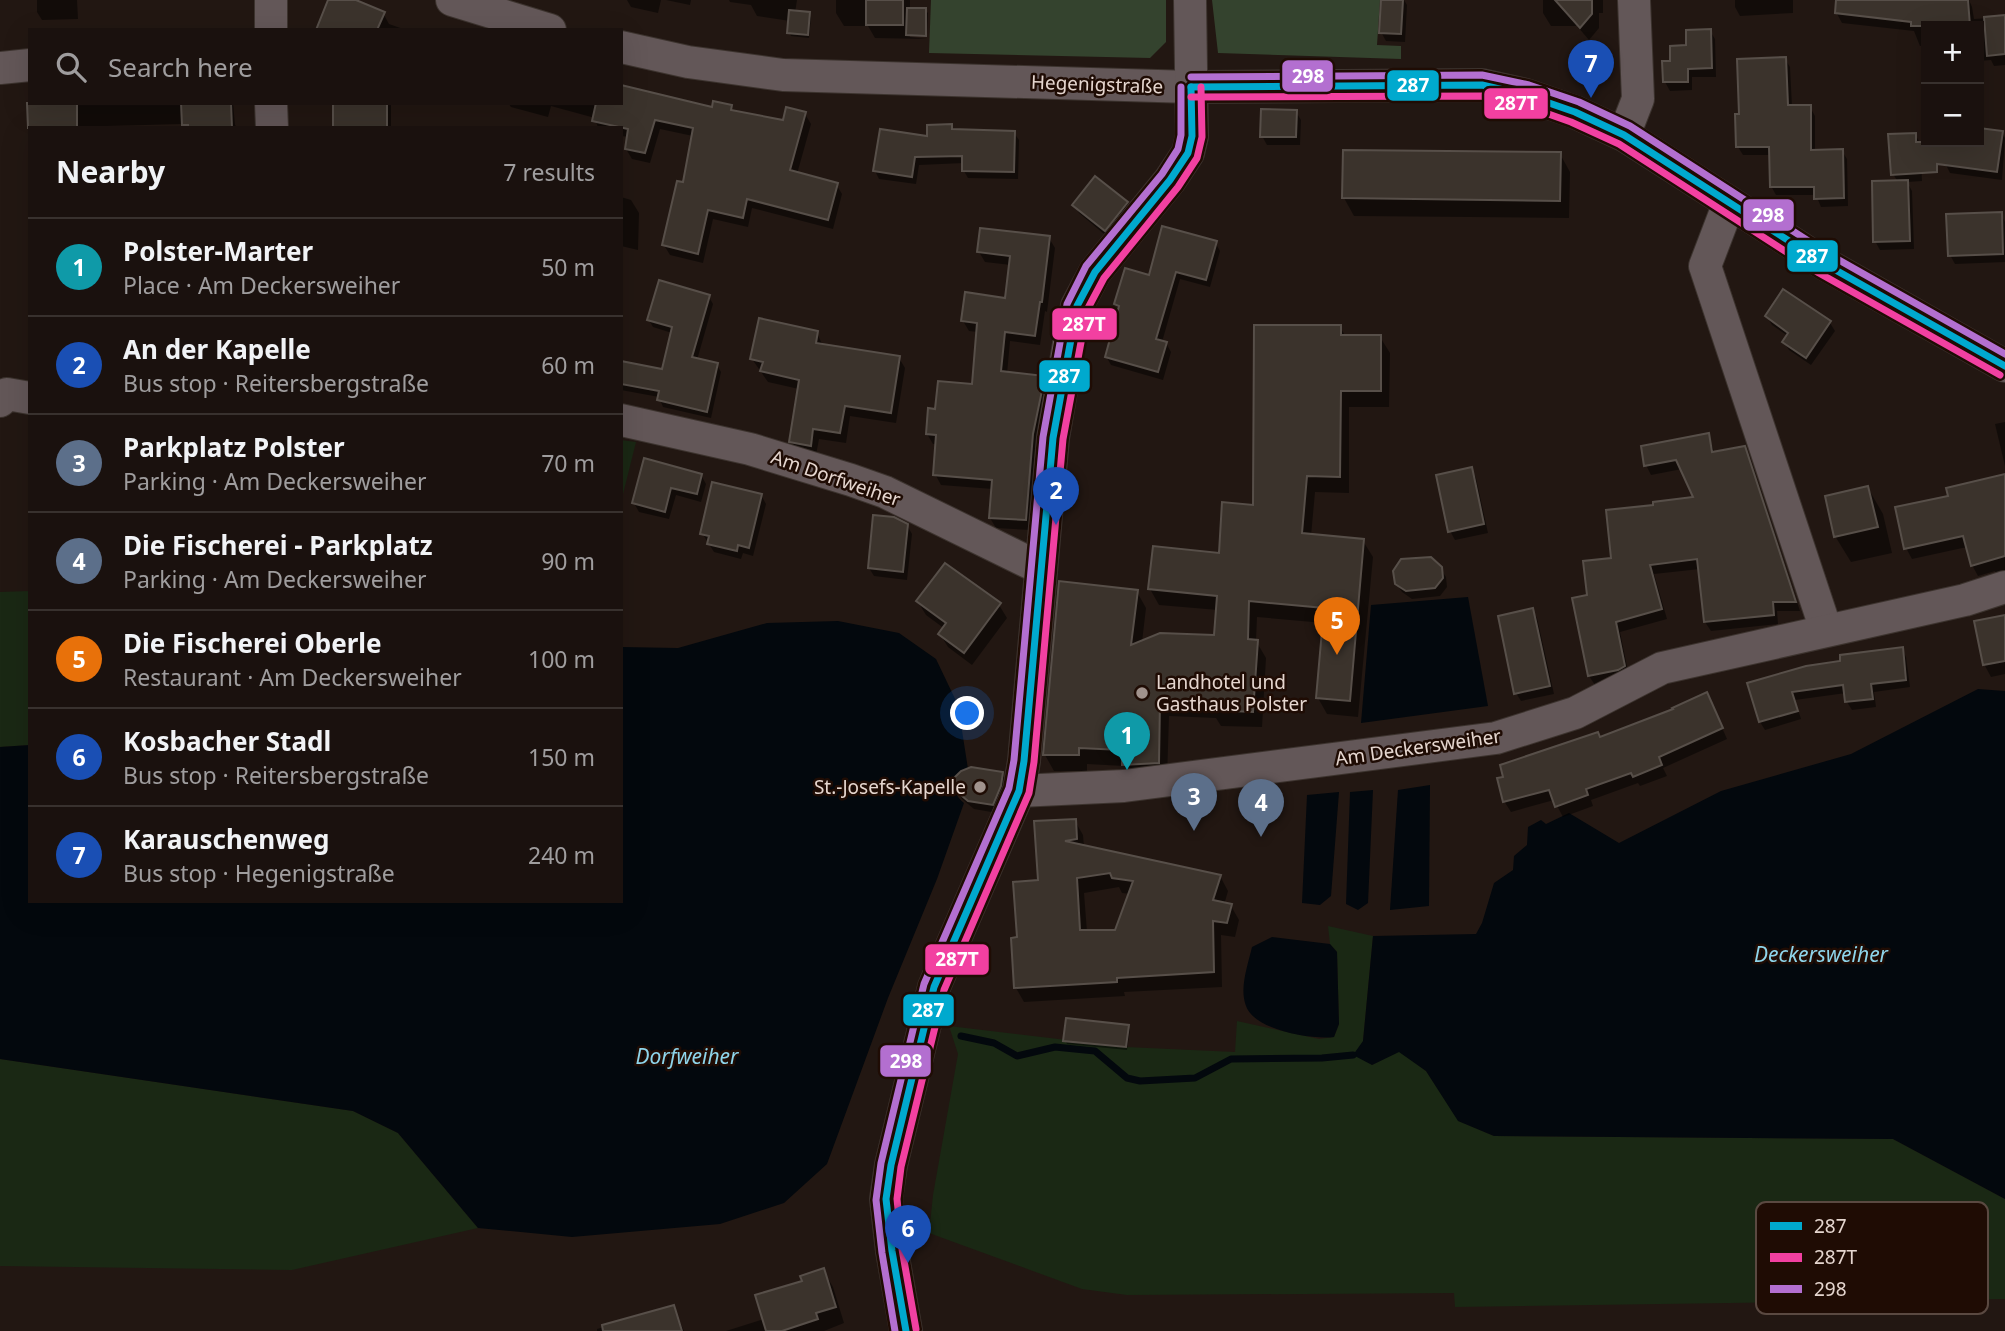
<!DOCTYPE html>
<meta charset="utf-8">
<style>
body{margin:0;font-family:"Noto Sans",sans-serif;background:#271f1c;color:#f1f3f6}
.controls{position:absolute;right:21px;top:21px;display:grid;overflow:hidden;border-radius:0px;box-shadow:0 7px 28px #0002}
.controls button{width:63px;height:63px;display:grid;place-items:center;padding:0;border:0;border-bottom:2px solid #38312e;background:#1a110e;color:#f1f3f6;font:35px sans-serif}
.you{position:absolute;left:968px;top:714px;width:24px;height:24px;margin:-18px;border:5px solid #fff;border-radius:50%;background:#1a73e8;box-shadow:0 0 0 10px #1a73e833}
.badge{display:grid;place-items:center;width:46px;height:46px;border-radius:50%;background:#a1938d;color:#fff;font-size:23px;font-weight:700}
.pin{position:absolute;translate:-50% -58px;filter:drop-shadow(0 2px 4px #0008)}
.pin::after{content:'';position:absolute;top:37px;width:24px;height:21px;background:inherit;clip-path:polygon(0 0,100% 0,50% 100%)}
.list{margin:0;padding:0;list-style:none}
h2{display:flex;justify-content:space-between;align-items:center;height:91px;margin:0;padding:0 28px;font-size:30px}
h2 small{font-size:23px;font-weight:400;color:#9f9d9e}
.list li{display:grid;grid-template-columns:46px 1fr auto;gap:21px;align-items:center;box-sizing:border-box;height:98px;padding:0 28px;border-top:2px solid #38312e}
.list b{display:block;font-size:26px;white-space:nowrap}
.list p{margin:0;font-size:23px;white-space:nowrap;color:#9f9d9e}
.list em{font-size:23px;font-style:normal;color:#9f9d9e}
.icon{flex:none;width:38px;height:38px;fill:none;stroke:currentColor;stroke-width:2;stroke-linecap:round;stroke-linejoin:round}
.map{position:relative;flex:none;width:2005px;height:1331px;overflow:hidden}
.search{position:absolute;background:#1a110e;box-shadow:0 7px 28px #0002;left:28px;top:28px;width:595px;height:77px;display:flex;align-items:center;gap:18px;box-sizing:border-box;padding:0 24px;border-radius:0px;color:#9f9d9e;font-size:26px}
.panel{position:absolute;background:#1a110e;box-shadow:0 7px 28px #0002;left:28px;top:126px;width:595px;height:777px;border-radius:0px}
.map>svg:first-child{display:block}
</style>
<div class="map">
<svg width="2005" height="1331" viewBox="0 0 2005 1331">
<rect width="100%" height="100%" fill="#221712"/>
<!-- green -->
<g fill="#1a2814">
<path d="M621 440 636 442 621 502Z"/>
<path d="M30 591V745L0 747V592Z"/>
<path d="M1328 926 1373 936 1363 1041 1372 1065 1399 1051 1426 1071 1459 1121 1494 1136 1893 1139 2005 1199V1299L1455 1307 1454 1293 1127 1295 1082 1289 929 1233 933 1195 958 1054 949 1026 1126 1047 1235 1052 1237 1021 1319 1039 1334 1037 1339 1024 1337 952 1330 944Z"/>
<path d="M0 1059 353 1111 398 1133 478 1228 292 1270 0 1266Z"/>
</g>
<!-- forest -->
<g fill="#34432e">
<path d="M931 0H1166V42L1150 58 929 53Z"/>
<path d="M1212 0H1380L1377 45 1401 46V59L1218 53Z"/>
</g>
<!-- water -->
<g fill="#03080d">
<path d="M1468 597 1488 706 1361 723 1371 605Z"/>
<path d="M838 621 899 633 936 659 958 705 968 769 958 773C953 787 953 794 964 803L937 879 888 998 827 1164 784 1203 720 1224 572 1237 478 1228 398 1133 353 1111 0 1059V747L30 745V901H621V647L678 648 767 623Z"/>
<path d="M1978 689 2005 691V1199L1893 1139 1494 1136 1458 1121 1426 1071 1399 1052 1372 1065 1353 1055 1363 1041 1373 936 1476 934 1482 923 1494 883 1513 870 1514 856 1527 845 1528 827 1541 820 1546 824 1569 813 1619 843 1721 791 1851 754Z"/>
<path d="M1430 785 1429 906 1390 910 1398 790Z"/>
<path d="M1373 790 1368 903 1358 910 1346 904 1350 792Z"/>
<path d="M1339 792 1331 896 1320 905 1302 903 1307 795Z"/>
<path d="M1272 937 1330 944 1337 952 1339 1024 1334 1037C1312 1040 1254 1030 1246 1006 1239 988 1248 965 1252 947Z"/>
</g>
<!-- shadow -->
<g fill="#0007" fill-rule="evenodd">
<path d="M37 0H77L78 19 42 20 37 12Z"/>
<path d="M330 0H351L383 13 389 24 406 30H318Z"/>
<path d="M627 0H661L658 13 631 7Z"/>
<path d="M666 0H691L690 5Z"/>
<path d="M729 0H797L795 13 809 14 811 18 809 38 791 36 789 32 790 21 757 16 751 5 730 2Z"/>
<path d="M836 0H910V9L925 10 928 13 927 34H910V37L927 39 875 38 868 26H844L836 13Z"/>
<path d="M1382 0H1404L1407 5 1405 42 1386 41 1381 32Z"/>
<path d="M1543 0H1603V13H1599V28L1589 40 1577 26H1551L1543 13Z"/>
<path d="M1735 0H1793V13L1740 16 1735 7Z"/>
<path d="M1837 0H1969L1972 7 1974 19 2005 17V65L1994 66 1991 60 1979 61V26H1926V45L1920 46 1914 31 1842 23 1836 12Z"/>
<path d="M1710 31 1715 39 1716 77H1692V90L1670 91 1665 82 1672 63 1688 46Z"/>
<path d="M1785 59 1790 67 1792 107H1810L1815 116V151H1842L1847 159 1848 206 1821 207 1816 195H1776L1771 186V155H1743L1738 147 1741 115Z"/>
<path d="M29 103H233L235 125 238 128H185L183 124 30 128V138Z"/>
<rect x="335" y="103" width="56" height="25"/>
<path d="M508 103H621L713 109 730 106 734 113 784 122 805 114 811 124 797 174 836 184 842 194 833 229 752 208 748 227 713 219 703 263 670 255 664 245 684 184 693 136 660 129 650 163 632 159 626 149 629 137 621 136V128H598L595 118 551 106 548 117 511 107Z"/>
<path d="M1296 112 1301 120 1300 145H1267L1262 136Z"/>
<path d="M951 126 954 131 1014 133 1019 140 1018 179 968 178 964 171V163L919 165 916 184 879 179 875 171Z"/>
<path d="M1979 129 2002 132 2005 138 2002 180 1950 173 1946 165 1949 142H1979Z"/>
<path d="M1915 134 1920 143 1922 181 1907 182 1912 191 1914 249 1880 250 1875 241 1898 182 1893 174Z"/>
<path d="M1560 154 1570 172 1569 218 1354 216 1344 198Z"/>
<path d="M621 197 631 200 639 213 638 250 621 246Z"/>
<path d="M1127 204 1132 212 1110 239 1079 213 1074 205Z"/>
<path d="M2001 214 2005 222V262L1955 264 1950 255Z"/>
<path d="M1049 238 1055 248 1047 312 1045 311 1040 345 1010 341 1007 374 1044 378 1050 388 1031 530 996 528 990 518 993 489 941 485 935 474 937 444H933L927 434 937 411 974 386 978 332 969 331 963 321 1006 300 1011 265 985 262 979 252Z"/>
<path d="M1215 242 1220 251 1210 287 1180 279 1162 342 1166 343 1171 352 1163 380 1111 365 1106 356 1119 311 1116 304 1151 277Z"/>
<path d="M709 297 713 304 697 360 717 365 721 372 711 418 663 407 659 397 621 390V363L664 371 672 333 653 327 649 320Z"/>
<path d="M1767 317 1830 323 1835 331 1811 365 1789 350 1784 342 1788 336 1772 325Z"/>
<path d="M1340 327 1346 337H1380L1390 353 1389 407H1349V493L1315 492 1311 536 1363 541 1373 557 1358 717 1327 714 1318 698 1324 623 1257 617 1256 641 1266 658 1262 727 1221 726 1216 718 1169 716 1167 779 1133 781 1124 766 1087 764V771H1054L1045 755 1137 592 1146 608 1142 642 1216 637 1218 610 1159 605 1150 589 1221 555 1254 507Z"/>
<path d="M817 333 823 346 899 358 905 368 896 423 850 416 846 443 819 439 816 455 798 452 791 442 799 389 768 382 752 359Z"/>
<path d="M2005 422V466L1995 424Z"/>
<path d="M1708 435 1715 454 1745 448 1750 458 1800 611H1777L1778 624 1711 631 1705 622 1700 569 1654 574 1667 619 1620 632 1629 676 1595 685 1589 676V596L1613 560 1696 499 1682 469 1651 475 1646 465Z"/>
<path d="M1471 469 1476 478 1488 533 1455 540 1450 531Z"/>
<path d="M701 475 706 484 701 502 676 495 669 519 639 512 634 503Z"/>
<path d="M2005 479V581L2001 582 1995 571 1978 576 1972 565 1967 547 1912 559 1906 548 1950 497Z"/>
<path d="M1868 488 1883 514 1892 553 1851 562 1835 536Z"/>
<path d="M761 495 766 504 753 556 743 553 741 559 714 552 702 533Z"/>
<path d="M907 525 912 534 907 580 874 576 869 568Z"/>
<path d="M1440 568 1446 577 1447 587 1440 596 1412 599 1402 592 1396 583Z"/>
<path d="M918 602 999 605 1007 618 972 665 948 647 940 634 945 629 926 615Z"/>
<path d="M1532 610 1537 618 1554 694 1521 701 1516 693Z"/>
<path d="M2005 617V674L1991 677 1984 664Z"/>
<path d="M1902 649 1906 657 1910 687 1874 692 1876 707 1852 710 1847 702 1846 693 1795 700 1801 719 1765 730 1760 722 1749 684Z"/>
<path d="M1712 705 1727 739 1663 768 1667 776 1640 786 1638 783 1591 800 1593 806 1563 817 1554 800 1511 812 1504 801 1600 739 1675 710Z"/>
<path d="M1002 774 1007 783 997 813 974 809 962 799 957 790Z"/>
<path d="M1075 821 1083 835 1084 847 1220 876 1228 891 1224 905 1231 906 1239 920 1235 937 1221 935 1222 987 1124 992 1125 996 1024 1002 1016 988 1018 939 1040 882ZM1119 887 1122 893 1130 894 1116 931 1087 932 1084 893Z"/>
<path d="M1128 1026 1130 1030 1127 1050 1067 1044 1065 1040Z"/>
<path d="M823 1270 833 1287 844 1323 824 1331H726L764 1319 804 1282Z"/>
<path d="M673 1307 684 1331H597V1329Z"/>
</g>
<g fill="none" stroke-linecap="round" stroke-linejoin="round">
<!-- stream -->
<path stroke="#03080d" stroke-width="7" d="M961 1036 994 1043 1017 1056 1055 1047 1095 1051 1127 1078 1140 1081 1195 1078 1231 1059 1322 1058 1353 1055"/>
</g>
<!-- building -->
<g fill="#3b332c" stroke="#574f49" stroke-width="2" fill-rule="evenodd">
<path d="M328 0H356L385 12 377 30H316Z"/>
<rect x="866" y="0" width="37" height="25"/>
<path d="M1381 0H1403L1401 34 1379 33Z"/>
<path d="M1555 0H1592V14L1580 28Z"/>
<path d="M1836 0H1968L1970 26H1911V22L1835 13Z"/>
<path d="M907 8H926V36L906 35Z"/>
<path d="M789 10 810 12 808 35 787 33Z"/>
<path d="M2005 15V54L1987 56 1984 17Z"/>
<path d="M1711 29 1712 68 1688 69V82H1663L1662 61H1670V46L1686 45V30Z"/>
<path d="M1786 57 1788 105H1811V150L1843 149 1844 198 1814 199V187H1770L1769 147H1736L1735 114H1739L1737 59Z"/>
<path d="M621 85 712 107 713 101 732 105 731 110 783 120 786 107 806 112 790 170 838 183 828 220 747 199 743 218 708 210 698 254 662 245 677 181 683 182 693 128 655 120 645 153 625 149 628 129 592 121 596 103H621Z"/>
<path d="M27 103H77V128H28Z"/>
<path d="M181 103H231L232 128H188V125H182Z"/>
<rect x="333" y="103" width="54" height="25"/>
<path d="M1261 109 1297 110 1296 137H1260Z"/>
<path d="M952 124V129L1015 131 1014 172 962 171V156L915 157 912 177 873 171 880 129 927 136V125Z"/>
<path d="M1979 128 2003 131 1997 172 1937 164V172L1891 175 1888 134 1916 133V142H1979Z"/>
<path d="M1343 150 1561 152 1560 201 1342 198Z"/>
<path d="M1095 176 1128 202 1105 231 1072 205Z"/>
<path d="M1908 180 1910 241 1873 242 1872 181Z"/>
<path d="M2002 212 2003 254 1948 256 1946 214Z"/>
<path d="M1162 226 1217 241 1206 280 1176 272 1156 339 1167 342 1158 372 1105 357 1119 306 1114 304 1125 268 1149 275Z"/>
<path d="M980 228 1050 236 1042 302H1040L1035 336 1005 332 1001 371 1045 376 1033 434 1026 520 989 518 992 480 933 475 936 435 926 434 928 408 935 409 938 381 972 384 977 323 961 321 965 292 1005 298 1010 256 977 252Z"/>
<path d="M659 280 710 295 692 357 718 363 707 412 657 400 659 391 621 384V361L662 369 672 327 647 320Z"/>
<path d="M1783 289 1831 321 1806 358 1782 342 1788 333 1765 316Z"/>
<path d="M759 318 818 331 816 343 900 356 891 413 845 406 840 433 813 429 811 446 789 442 799 380 760 371 763 362 750 359Z"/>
<path d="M1254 325H1341V335H1381V391H1341L1340 477 1307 476 1302 533 1364 539 1350 701 1316 698 1324 608 1249 601 1248 639 1258 640 1253 712 1210 710V702L1160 700 1159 763 1122 765V750L1079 748V755H1043L1059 581 1138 590 1131 645 1160 633 1214 635 1217 596 1148 589 1153 546 1219 553 1222 502 1253 505Z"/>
<path d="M1709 433 1712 452 1745 446 1796 602H1773L1774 615 1704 622 1697 559 1650 565 1662 609 1616 622 1625 666 1618 670 1588 676 1572 598 1587 595 1583 561 1611 558 1606 510 1653 505V502L1693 497 1676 460 1644 466 1641 446Z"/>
<path d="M644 458 702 474 697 494 671 488 665 512 632 503Z"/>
<path d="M1472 467 1484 524 1448 532 1436 475Z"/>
<path d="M2005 474V556L1971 566 1963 536 1904 549 1895 507 1948 496 1946 488Z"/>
<path d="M712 482 762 494 749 548 738 545 737 551 707 544 709 536 700 534Z"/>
<path d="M1868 486 1878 527 1834 537 1825 496Z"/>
<path d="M873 515 894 517 908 524 903 572 868 568Z"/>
<path d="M1431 557 1442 567 1443 578 1435 588 1406 591 1395 584 1393 571 1401 559Z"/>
<path d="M945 563 1001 603 964 653 938 634 946 623 916 601Z"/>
<path d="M1533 608 1550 686 1514 694 1498 616Z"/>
<path d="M2005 615V661L1983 665 1974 621Z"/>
<path d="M1903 647 1906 680 1871 684 1873 699 1845 702 1843 685 1792 692 1798 711 1759 722 1747 683 1806 666 1840 661V655Z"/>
<path d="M1707 692 1723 728 1659 757 1662 765 1633 777 1631 773 1586 789 1588 795 1555 807 1549 790 1503 802 1497 778 1503 777 1500 765 1598 732 1600 737 1673 709 1672 708Z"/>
<path d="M971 767 1003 772 1001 786 993 805 968 801 955 790V777L961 771Z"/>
<path d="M1076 819 1077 839 1065 841 1221 875 1213 900 1232 904 1227 923 1213 921 1214 972 1117 978V982L1014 988 1011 938 1017 937 1013 882 1038 880 1034 821ZM1110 873 1112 878 1133 881 1115 930H1080L1077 878Z"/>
<path d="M1066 1018 1129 1025 1126 1047 1063 1041Z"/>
<path d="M824 1268 836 1307 816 1313 818 1319 782 1331H766L755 1295 802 1281 800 1276Z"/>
<path d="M674 1305 682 1331H603L602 1325Z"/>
</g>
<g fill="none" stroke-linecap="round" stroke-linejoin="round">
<!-- minor casing -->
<g stroke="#3c332e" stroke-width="34">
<g id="minor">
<path d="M452 0 550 30"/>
<path d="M271 30V0"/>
<path d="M621 47 688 62 783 75 1191 87 1482 85 1526 95 1575 112 1624 135 1825 264 2005 366"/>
<path d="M0 68 30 65"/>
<path d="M271 103 272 128"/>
<path d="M1624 135 1638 99 1634 0"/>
<path d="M1729 203 1705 266 1826 630"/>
<path d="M0 401 7 394 30 398"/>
<path d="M621 420 750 449 851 480 885 492 1040 568"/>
<path d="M1019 791 1124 786 1496 738 1575 713 1662 668 1965 600 2005 587"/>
<path d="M906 1331 892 1251 886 1199 891 1165 934 987 1019 791 1024 761 1053 438 1071 332 1077 306 1095 272 1170 180 1188 153 1192 136 1190 0"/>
</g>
</g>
<!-- minor -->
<use href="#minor" stroke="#635758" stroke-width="32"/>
<!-- bus-1 casing -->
<g stroke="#1f0c04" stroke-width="12">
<g id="bus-1">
<path d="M1191 87 1482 85 1526 95 1575 112 1624 135 1825 264 2005 366"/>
<path d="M906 1331 892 1251 886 1199 891 1165 934 987 1019 791 1024 761 1053 438 1077 306 1095 272 1170 180 1188 153 1192 136 1191 87"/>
</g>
</g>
<!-- bus-2 casing -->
<g stroke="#1f0c04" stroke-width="12">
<g id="bus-2">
<path d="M1191 97 1481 96 1523 105 1571 122 1619 144 1819 273 2000 375"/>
<path d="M916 1329 902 1249 897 1199 901 1167 944 990 1029 793 1034 762 1063 439 1087 310 1104 278 1178 187 1197 158 1202 137 1201 87"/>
</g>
</g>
<!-- bus-3 casing -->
<g stroke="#1f0c04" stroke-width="12">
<g id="bus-3">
<path d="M1191 77 1482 75 1529 85 1579 102 1630 126 1830 255 2005 354"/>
<path d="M895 1331 882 1253 876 1200 881 1163 924 984 1009 788 1014 760 1043 437 1067 304 1086 266 1162 174 1178 149 1181 135V87"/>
</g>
</g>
<!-- bus-1 -->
<use href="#bus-1" stroke="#00a9ce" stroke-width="7"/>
<!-- bus-2 -->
<use href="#bus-2" stroke="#f240a1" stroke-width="7"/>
<!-- bus-3 -->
<use href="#bus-3" stroke="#b36fd0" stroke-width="7"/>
</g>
<!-- markers -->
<g fill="#a1938d" stroke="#1f0c04" stroke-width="2.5">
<circle cx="1142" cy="693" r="7"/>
<circle cx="980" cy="787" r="7"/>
</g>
<g text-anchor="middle" stroke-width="5" stroke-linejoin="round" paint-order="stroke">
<!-- street labels -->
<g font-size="19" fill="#e5d6cf" stroke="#1f0c04">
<text transform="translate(1097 84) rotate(2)" y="7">Hegenigstraße</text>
<text transform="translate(836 478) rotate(19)" y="7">Am Dorfweiher</text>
<text transform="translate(1418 747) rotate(-8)" y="7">Am Deckersweiher</text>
</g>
<!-- poi labels -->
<g font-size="19" fill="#e5d6cf" stroke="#1f0c04" text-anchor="start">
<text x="1156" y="689">Landhotel und<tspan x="1156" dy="22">Gasthaus Polster</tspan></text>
<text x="966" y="794" text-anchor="end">St.-Josefs-Kapelle</text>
</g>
<!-- water labels -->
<g font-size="21" font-style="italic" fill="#8ed5eb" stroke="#1f0c04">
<text x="1821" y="962">Deckersweiher</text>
<text x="687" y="1064">Dorfweiher</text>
</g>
</g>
<!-- legend -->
<rect x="1756" y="1202" width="232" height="112" rx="10" fill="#1f0c04" stroke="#5a4941" stroke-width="2"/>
<rect x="1770" y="1222" width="32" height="8" fill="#00a9ce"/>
<rect x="1770" y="1253" width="32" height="9" fill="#f240a1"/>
<rect x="1770" y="1285" width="32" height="8" fill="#b36fd0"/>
<g font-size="19" fill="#e5d6cf">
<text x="1814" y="1233">287</text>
<text x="1814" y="1264">287T</text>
<text x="1814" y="1296">298</text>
</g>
<g stroke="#1f0c04" stroke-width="2.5">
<rect x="1281" y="59" width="53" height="34" rx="7" fill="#b36fd0"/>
<rect x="1386" y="69" width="54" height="33" rx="7" fill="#00a9ce"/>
<rect x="1483" y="87" width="66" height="33" rx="7" fill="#f240a1"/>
<rect x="1742" y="198" width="53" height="34" rx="7" fill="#b36fd0"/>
<rect x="1786" y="239" width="53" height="34" rx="7" fill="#00a9ce"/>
<rect x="1051" y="307" width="67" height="34" rx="7" fill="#f240a1"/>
<rect x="1038" y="359" width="53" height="34" rx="7" fill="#00a9ce"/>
<rect x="924" y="943" width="66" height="33" rx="7" fill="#f240a1"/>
<rect x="902" y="993" width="53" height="34" rx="7" fill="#00a9ce"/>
<rect x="879" y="1044" width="53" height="34" rx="7" fill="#b36fd0"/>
</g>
<g font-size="19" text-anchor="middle" font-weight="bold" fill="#fff">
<text x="1308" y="83">298</text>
<text x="1413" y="92">287</text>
<text x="1516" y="110">287T</text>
<text x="1768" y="222">298</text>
<text x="1812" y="263">287</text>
<text x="1084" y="331">287T</text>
<text x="1064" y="383">287</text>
<text x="957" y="966">287T</text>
<text x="928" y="1017">287</text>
<text x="906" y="1068">298</text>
</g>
</svg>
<div class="controls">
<button>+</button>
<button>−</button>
</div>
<div class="you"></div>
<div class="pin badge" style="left:1127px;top:770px;background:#0f9aa8">1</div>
<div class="pin badge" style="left:1056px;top:525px;background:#1a4fb4">2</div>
<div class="pin badge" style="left:1194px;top:831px;background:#5c6f8a">3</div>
<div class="pin badge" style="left:1261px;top:837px;background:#5c6f8a">4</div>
<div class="pin badge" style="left:1337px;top:655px;background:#e8710a">5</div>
<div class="pin badge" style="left:908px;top:1263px;background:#1a4fb4">6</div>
<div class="pin badge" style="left:1591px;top:98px;background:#1a4fb4">7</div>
<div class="search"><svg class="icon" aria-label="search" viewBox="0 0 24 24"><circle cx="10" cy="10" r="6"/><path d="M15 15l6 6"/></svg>Search here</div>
<section class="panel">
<h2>Nearby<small>7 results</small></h2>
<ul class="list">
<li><span class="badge" style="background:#0f9aa8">1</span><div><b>Polster-Marter</b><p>Place · Am Deckersweiher</p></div><em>50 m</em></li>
<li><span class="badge" style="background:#1a4fb4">2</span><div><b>An der Kapelle</b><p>Bus stop · Reitersbergstraße</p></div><em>60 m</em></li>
<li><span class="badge" style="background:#5c6f8a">3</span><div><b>Parkplatz Polster</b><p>Parking · Am Deckersweiher</p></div><em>70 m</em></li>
<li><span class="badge" style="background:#5c6f8a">4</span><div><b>Die Fischerei - Parkplatz</b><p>Parking · Am Deckersweiher</p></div><em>90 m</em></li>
<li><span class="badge" style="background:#e8710a">5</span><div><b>Die Fischerei Oberle</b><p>Restaurant · Am Deckersweiher</p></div><em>100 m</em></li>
<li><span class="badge" style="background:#1a4fb4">6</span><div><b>Kosbacher Stadl</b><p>Bus stop · Reitersbergstraße</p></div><em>150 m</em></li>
<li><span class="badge" style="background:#1a4fb4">7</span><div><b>Karauschenweg</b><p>Bus stop · Hegenigstraße</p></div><em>240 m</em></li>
</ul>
</section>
</div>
